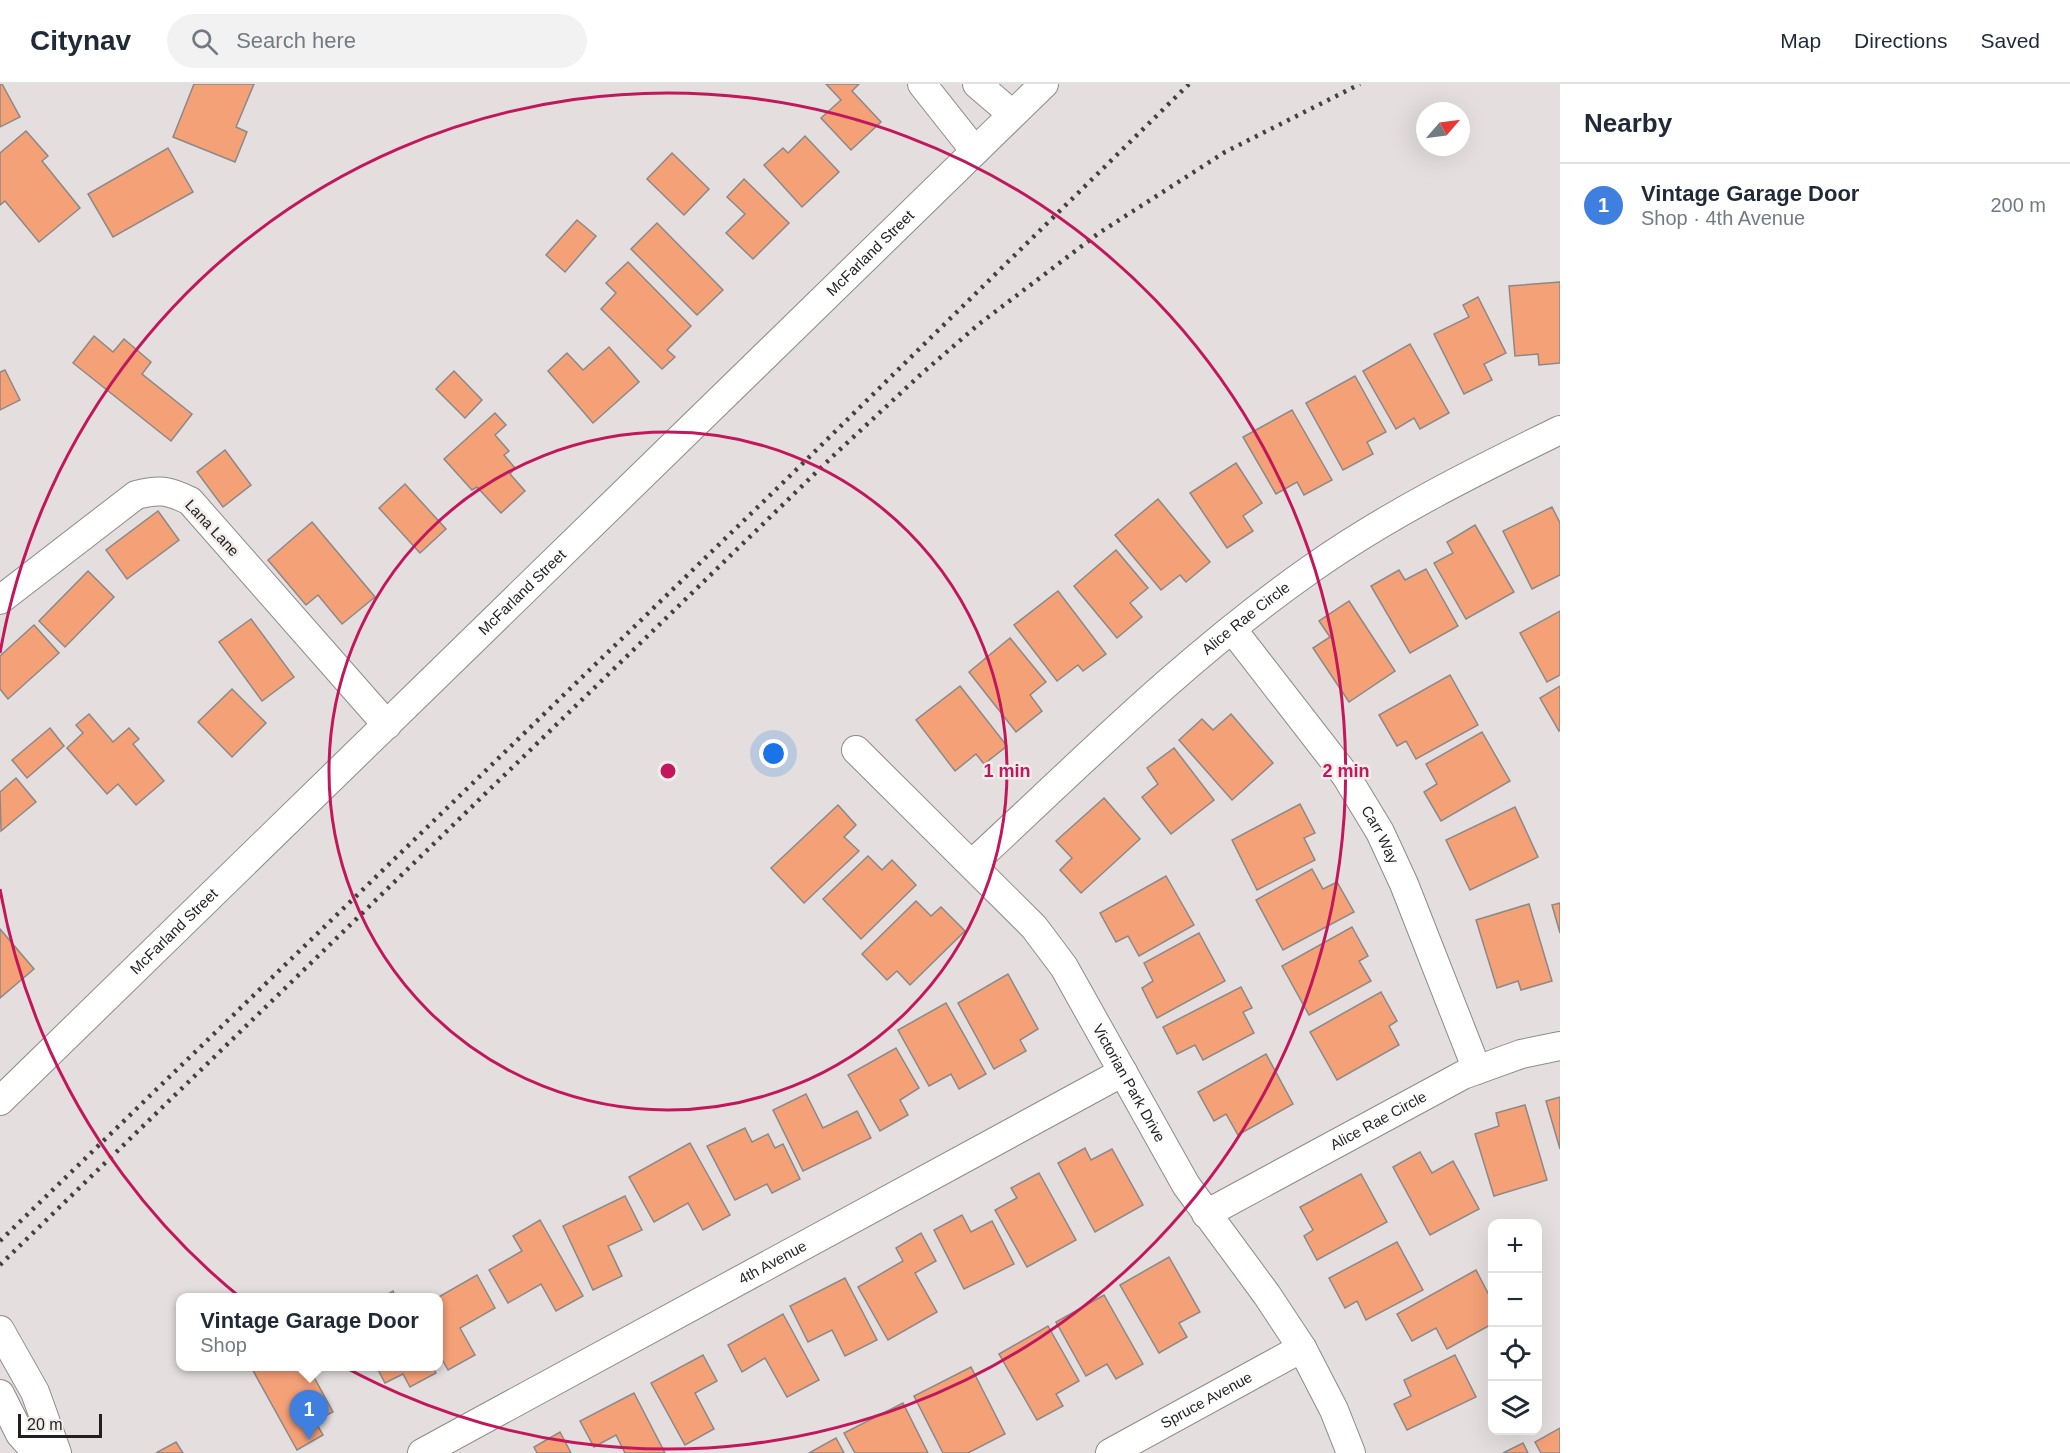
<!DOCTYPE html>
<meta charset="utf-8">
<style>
body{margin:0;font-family:Arial,sans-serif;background:#f2f2f3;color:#1f2937}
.controls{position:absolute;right:18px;bottom:18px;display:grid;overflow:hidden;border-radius:12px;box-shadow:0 6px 24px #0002}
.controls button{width:54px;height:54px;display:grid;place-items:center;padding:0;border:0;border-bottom:2px solid #e0e1e3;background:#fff;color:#1f2937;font:30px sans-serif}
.compass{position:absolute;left:1416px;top:18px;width:54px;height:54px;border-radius:50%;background:#fff;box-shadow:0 6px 24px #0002;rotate:62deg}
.scale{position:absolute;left:18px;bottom:15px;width:84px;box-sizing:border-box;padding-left:6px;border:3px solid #211f1f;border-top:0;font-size:16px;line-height:21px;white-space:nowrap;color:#211f1f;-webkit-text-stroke:4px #f1edeb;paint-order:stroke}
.you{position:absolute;left:774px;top:670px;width:21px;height:21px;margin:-15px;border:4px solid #fff;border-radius:50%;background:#1a73e8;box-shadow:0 0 0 9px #1a73e833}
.badge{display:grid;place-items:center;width:39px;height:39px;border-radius:50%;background:#d93025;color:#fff;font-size:20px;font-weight:700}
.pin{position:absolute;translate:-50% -50px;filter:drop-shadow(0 2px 3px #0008)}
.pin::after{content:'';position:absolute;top:32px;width:21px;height:18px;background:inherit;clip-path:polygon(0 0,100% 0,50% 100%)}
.popup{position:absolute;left:176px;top:1209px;width:267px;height:78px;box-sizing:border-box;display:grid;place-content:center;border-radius:12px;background:#fff;filter:drop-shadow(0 2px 4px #0005);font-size:20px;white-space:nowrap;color:#747a83}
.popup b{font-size:22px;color:#1f2937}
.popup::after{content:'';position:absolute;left:50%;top:100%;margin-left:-12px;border:12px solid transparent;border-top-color:#fff}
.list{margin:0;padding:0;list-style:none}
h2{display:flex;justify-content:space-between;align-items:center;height:78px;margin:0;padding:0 24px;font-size:26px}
h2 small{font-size:20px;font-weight:400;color:#747a83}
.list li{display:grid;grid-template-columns:39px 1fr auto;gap:18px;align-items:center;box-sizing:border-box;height:84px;padding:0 24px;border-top:2px solid #e0e1e3}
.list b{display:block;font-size:22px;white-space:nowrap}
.list p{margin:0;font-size:20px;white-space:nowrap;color:#747a83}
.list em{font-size:20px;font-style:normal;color:#747a83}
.icon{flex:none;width:33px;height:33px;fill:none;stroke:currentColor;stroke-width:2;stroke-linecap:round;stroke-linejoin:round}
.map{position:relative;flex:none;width:1560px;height:1369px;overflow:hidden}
header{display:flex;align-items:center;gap:36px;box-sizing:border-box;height:84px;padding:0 30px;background:#fff;border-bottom:2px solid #e0e1e3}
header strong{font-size:28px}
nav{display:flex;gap:33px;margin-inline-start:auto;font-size:21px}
.search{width:420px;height:54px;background:#f2f2f3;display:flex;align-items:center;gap:15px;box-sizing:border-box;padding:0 21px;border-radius:33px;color:#747a83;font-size:22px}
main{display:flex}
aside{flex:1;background:#fff}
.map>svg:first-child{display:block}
</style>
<header>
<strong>Citynav</strong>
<div class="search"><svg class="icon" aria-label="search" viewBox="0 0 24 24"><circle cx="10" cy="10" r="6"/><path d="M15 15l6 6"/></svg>Search here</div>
<nav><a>Map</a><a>Directions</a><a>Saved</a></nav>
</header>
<main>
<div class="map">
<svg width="1560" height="1369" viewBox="0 0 1560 1369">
<rect width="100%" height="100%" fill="#e4dfde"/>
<!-- building -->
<g fill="#f5a178" stroke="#8c8887" stroke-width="1.5">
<path d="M0 0H2L20 33 0 43Z"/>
<path d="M194 0H254L236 43 247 48 235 78 173 53Z"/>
<path d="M826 0H859L852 7 881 38 851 66 821 34 841 16Z"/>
<path d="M26 47 48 72 42 77 80 124 39 158 5 117 0 121V69Z"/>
<path d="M805 52 839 88 802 123 764 81 783 64 788 69Z"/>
<path d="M168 64 193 108 113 153 88 110Z"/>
<path d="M672 69 709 105 684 131 647 95Z"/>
<path d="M744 95 789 139 753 175 726 149 745 130 727 113Z"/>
<path d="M577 136 596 152 565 188 546 171Z"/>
<path d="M657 139 723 206 697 231 631 165Z"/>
<path d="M628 178 691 242 667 266 675 273 662 285 601 225 616 209 606 199Z"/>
<path d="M1560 198V279L1539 281 1538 270 1515 272 1509 202Z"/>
<path d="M1478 213 1506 269 1484 280 1492 296 1464 310 1434 250 1469 233 1463 221Z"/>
<path d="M94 252 113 268 124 255 151 278 142 290 192 330 171 357 73 279Z"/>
<path d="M1410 260 1449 329 1420 345 1414 334 1396 345 1363 287Z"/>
<path d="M609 263 639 298 593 339 548 287 567 269 583 286Z"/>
<path d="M5 286 20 316 0 326V288Z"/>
<path d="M454 287 482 316 465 334 436 305Z"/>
<path d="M1355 292 1386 348 1367 358 1373 370 1343 386 1306 319Z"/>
<path d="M1292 326 1332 396 1304 411 1297 398 1276 410 1243 353Z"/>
<path d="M495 329 506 341 495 351 509 367 504 371 515 384 510 390 525 407 501 429 477 403 472 406 444 375Z"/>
<path d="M225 366 251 401 223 423 197 388Z"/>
<path d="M1236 379 1262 419 1243 432 1253 447 1227 464 1190 409Z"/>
<path d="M405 400 446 445 420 469 379 424Z"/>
<path d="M1158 415 1210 478 1186 498 1180 491 1161 506 1115 451Z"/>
<path d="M1552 423 1560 439V491L1532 505 1503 447Z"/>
<path d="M158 427 179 456 127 495 106 466Z"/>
<path d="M312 438 375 513 342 540 318 511 306 521 268 476Z"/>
<path d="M1475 441 1514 508 1466 535 1434 479 1453 469 1447 458Z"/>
<path d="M1116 466 1148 504 1130 519 1142 533 1117 554 1074 502Z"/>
<path d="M1426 485 1458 542 1410 569 1371 502 1399 486 1405 496Z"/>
<path d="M88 487 114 513 65 563 39 537Z"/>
<path d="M1058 507 1106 570 1083 587 1078 581 1057 597 1014 541Z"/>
<path d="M1349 517 1395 587 1349 618 1313 564 1330 553 1319 537Z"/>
<path d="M1560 527V591L1547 598 1520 549Z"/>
<path d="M251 535 294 593 262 617 219 558Z"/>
<path d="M34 541 59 569 8 615 0 605V572Z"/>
<path d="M1010 554 1046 598 1030 611 1042 627 1016 648 969 588Z"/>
<path d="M1450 591 1478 641 1416 675 1406 657 1397 662 1379 631Z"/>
<path d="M960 602 1007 662 984 680 976 670 955 687 916 636Z"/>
<path d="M1560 602V646L1559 647 1540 614Z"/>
<path d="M232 605 266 639 232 673 198 638Z"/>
<path d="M89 630 113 658 129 644 139 655 133 660 164 697 136 721 118 700 107 710 67 664 83 649 76 641Z"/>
<path d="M1231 630 1273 679 1232 716 1179 656 1202 635 1213 646Z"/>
<path d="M50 644 64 662 27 694 12 676Z"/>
<path d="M1482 648 1510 697 1441 737 1424 708 1437 700 1426 680Z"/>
<path d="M1174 664 1214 716 1171 750 1142 713 1158 700 1147 684Z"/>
<path d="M16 694 36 718 1 747 0 708Z"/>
<path d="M1104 714 1140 755 1081 809 1060 786 1072 774 1056 757Z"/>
<path d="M1300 720 1315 749 1304 754 1315 776 1257 806 1232 756Z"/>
<path d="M838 721 856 741 844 753 859 767 804 819 771 784Z"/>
<path d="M1515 723 1538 773 1470 806 1446 756Z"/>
<path d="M868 772 882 786 892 776 916 801 861 855 823 815Z"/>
<path d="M1312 785 1323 805 1337 798 1354 828 1283 866 1256 816Z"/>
<path d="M1166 792 1194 841 1139 872 1128 852 1116 858 1100 829Z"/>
<path d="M916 817 931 832 941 823 965 847 910 901 897 887 887 896 862 870Z"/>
<path d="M1560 819V849L1552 821Z"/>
<path d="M1529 820 1552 897 1521 906 1518 897 1497 904 1476 836Z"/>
<path d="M1352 843 1368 872 1359 877 1371 897 1309 931 1282 882Z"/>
<path d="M0 845 34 885 0 914Z"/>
<path d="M1199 849 1225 897 1157 934 1142 904 1153 897 1144 879Z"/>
<path d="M1008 890 1038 945 1020 956 1026 967 994 985 958 919Z"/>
<path d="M1241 903 1252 924 1243 928 1254 949 1203 976 1195 961 1177 970 1163 943Z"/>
<path d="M1381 908 1397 937 1389 942 1399 961 1337 996 1310 948Z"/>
<path d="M946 919 986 990 959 1005 951 990 929 1002 898 946Z"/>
<path d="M896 964 919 1004 900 1016 908 1031 880 1047 848 991Z"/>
<path d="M1266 970 1293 1020 1238 1051 1226 1030 1214 1037 1198 1008Z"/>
<path d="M806 1010 823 1044 857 1027 871 1054 803 1087 773 1026Z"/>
<path d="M1560 1013V1065L1546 1017Z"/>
<path d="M1525 1021 1547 1096 1494 1112 1475 1050 1499 1042 1496 1029Z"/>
<path d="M745 1044 752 1058 768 1050 775 1064 783 1060 800 1095 772 1109 767 1100 735 1116 707 1062Z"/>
<path d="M690 1059 730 1131 703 1146 688 1119 654 1138 629 1093Z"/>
<path d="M1085 1064 1091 1076 1112 1065 1143 1121 1095 1148 1058 1079Z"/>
<path d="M1420 1068 1432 1089 1453 1077 1479 1125 1430 1151 1393 1083Z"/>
<path d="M1039 1089 1076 1156 1027 1183 995 1126 1017 1114 1011 1104Z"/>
<path d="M1361 1090 1387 1138 1317 1176 1304 1152 1313 1146 1300 1123Z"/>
<path d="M625 1112 642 1146 608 1162 622 1192 593 1206 563 1142Z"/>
<path d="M962 1131 971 1148 992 1137 1014 1180 964 1205 934 1146Z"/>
<path d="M540 1136 583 1212 556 1227 541 1200 508 1219 489 1186 522 1167 513 1152Z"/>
<path d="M921 1149 936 1177 915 1189 937 1228 888 1256 858 1203 903 1177 896 1164Z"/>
<path d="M1397 1158 1423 1206 1366 1236 1357 1217 1345 1224 1329 1194Z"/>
<path d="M1169 1173 1200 1228 1179 1239 1187 1253 1159 1269 1120 1201Z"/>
<path d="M1476 1186 1492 1217V1240L1447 1265 1436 1244 1412 1257 1397 1230Z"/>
<path d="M477 1191 495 1224 460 1244 475 1271 448 1286 438 1268 437 1214Z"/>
<path d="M845 1194 877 1256 845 1272 832 1246 808 1258 790 1222Z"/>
<path d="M393 1207 396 1214H381Z"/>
<path d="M1104 1211 1143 1280 1116 1295 1107 1280 1086 1292 1056 1238Z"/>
<path d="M783 1230 819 1296 787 1313 765 1274 742 1288 728 1261Z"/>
<path d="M1048 1242 1079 1297 1056 1310 1063 1322 1037 1336 999 1270Z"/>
<path d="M703 1271 717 1297 695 1309 714 1345 685 1361 651 1299Z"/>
<path d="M1455 1271 1476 1313 1407 1346 1394 1320 1411 1312 1404 1296Z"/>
<path d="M312 1282 309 1284 333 1328 315 1337 323 1351 297 1366 251 1283Z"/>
<path d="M376 1282H432L436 1289 410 1303 403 1290 385 1299Z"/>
<path d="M971 1283 1005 1350 968 1369H943L914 1312Z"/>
<path d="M634 1309 665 1369H625L616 1351 594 1363 580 1337Z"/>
<path d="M903 1319 928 1369H855L844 1349Z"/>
<path d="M1560 1344V1369H1541L1535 1358Z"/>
<path d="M560 1348 571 1369H537L534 1363Z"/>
<path d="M836 1354 844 1369H809Z"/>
<path d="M176 1358 183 1369H156Z"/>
<path d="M1523 1359 1528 1369H1503Z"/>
</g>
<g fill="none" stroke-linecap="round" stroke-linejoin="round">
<!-- minor casing -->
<g stroke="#8e8a89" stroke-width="30">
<g id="minor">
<path d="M922 0 975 67"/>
<path d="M977 0 1012 30"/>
<path d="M0 516 136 411C159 405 168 406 190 417L387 641"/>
<path id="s1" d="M1232 545 1346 692 1380 748 1404 800 1477 986"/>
<path id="s2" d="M856 666 1034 843 1064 883 1186 1101 1267 1211 1302 1264 1334 1326 1351 1369"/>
<path id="s3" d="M972 780C1081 679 1188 571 1311 485 1389 430 1474 388 1560 346"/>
<path id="s4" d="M0 1017 1044 0"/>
<path id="s5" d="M1206 1130 1463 991 1521 970 1560 962"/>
<path d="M0 1246 35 1308 57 1369"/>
<path d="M0 1310 20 1350 37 1369"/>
<path id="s6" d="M422 1369 1123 988"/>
<path id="s7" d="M1110 1369 1302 1264"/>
</g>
</g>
<!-- minor -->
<use href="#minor" stroke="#fff" stroke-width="28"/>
<!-- rail -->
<g stroke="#434140" stroke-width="4.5" stroke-dasharray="3 6" stroke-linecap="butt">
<path d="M0 1157 796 386 1189 0"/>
<path d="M0 1181 833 372 919 292 979 240 1099 149 1225 68 1360 0"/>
</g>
</g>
<!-- distance rings -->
<g fill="none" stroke="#c2185b" stroke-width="3">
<circle cx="668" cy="687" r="339"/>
<path d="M0 569A678 678 0 1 1 0 805"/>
</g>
<g text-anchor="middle" stroke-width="5" stroke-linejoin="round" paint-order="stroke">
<!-- street labels -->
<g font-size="15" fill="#211f1f" stroke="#f1edeb">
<text dy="5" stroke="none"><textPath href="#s4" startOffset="1215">McFarland Street</textPath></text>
<text transform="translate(212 444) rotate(47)" y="5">Lana Lane</text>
<text dy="5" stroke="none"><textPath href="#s4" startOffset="729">McFarland Street</textPath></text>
<text dy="5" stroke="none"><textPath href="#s3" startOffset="368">Alice Rae Circle</textPath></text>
<text dy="5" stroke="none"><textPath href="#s1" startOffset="254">Carr Way</textPath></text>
<text dy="5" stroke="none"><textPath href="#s4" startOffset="243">McFarland Street</textPath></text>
<text dy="5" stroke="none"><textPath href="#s2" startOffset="434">Victorian Park Drive</textPath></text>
<text dy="5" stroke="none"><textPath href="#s5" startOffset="196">Alice Rae Circle</textPath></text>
<text dy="5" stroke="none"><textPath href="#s6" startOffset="399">4th Avenue</textPath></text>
<text dy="5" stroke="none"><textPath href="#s7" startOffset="110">Spruce Avenue</textPath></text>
</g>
</g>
<circle cx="668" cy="687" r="9" fill="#c2185b" stroke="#f1edeb" stroke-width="3"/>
<g font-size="18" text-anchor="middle" font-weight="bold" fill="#c2185b" stroke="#f1edeb" stroke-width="5" stroke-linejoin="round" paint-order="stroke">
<text x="1007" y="693">1 min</text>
<text x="1346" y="693">2 min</text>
</g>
</svg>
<div class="controls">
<button>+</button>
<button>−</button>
<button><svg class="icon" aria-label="locate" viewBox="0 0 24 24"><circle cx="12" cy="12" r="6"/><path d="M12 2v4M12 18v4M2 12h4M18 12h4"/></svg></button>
<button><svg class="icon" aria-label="layers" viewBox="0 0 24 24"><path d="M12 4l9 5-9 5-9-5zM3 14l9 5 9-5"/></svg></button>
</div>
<svg class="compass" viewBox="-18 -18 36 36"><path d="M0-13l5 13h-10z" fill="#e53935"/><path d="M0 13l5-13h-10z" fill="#747a83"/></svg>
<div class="scale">20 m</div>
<div class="you"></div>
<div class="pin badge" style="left:309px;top:1356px;background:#3f7fe0">1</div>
<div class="popup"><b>Vintage Garage Door</b>Shop</div>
</div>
<aside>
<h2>Nearby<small></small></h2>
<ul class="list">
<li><span class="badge" style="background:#3f7fe0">1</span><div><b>Vintage Garage Door</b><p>Shop · 4th Avenue</p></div><em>200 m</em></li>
</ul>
</aside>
</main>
